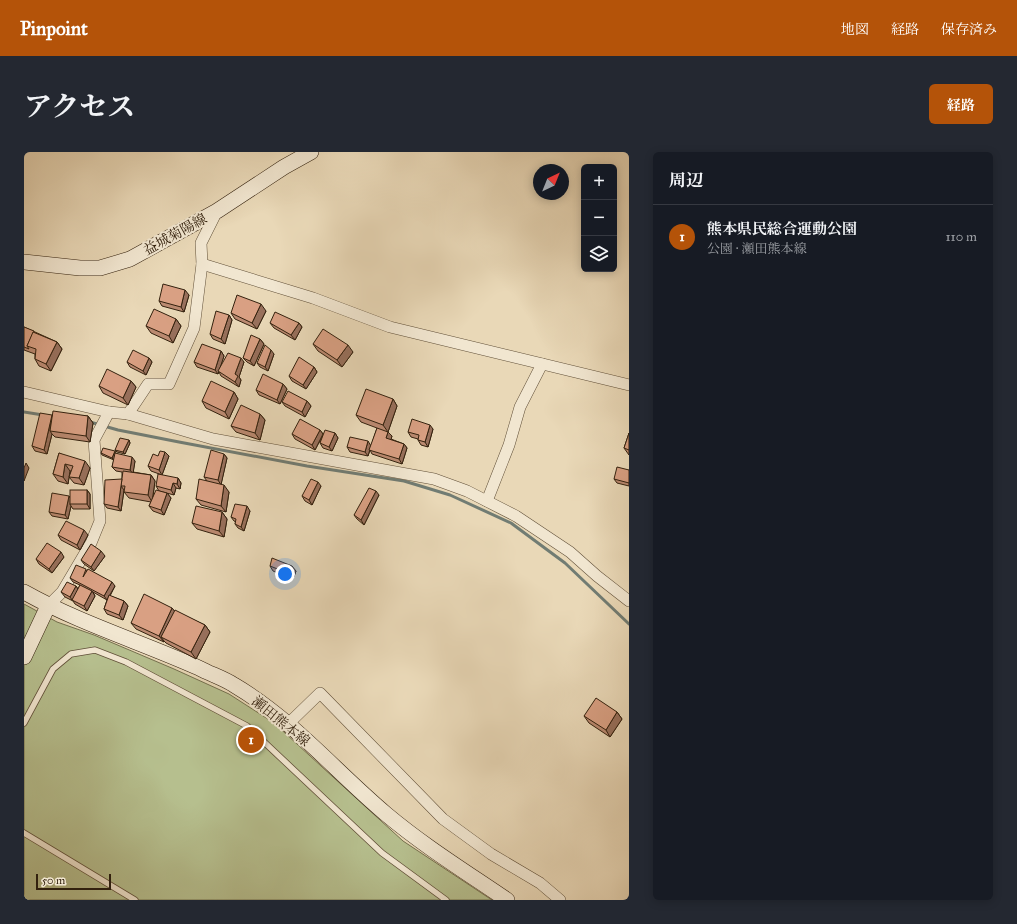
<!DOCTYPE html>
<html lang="ja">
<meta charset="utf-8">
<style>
body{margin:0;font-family:"IM FELL Great Primer","Noto Serif JP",serif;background:#242831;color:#f1f3f6}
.controls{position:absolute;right:12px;top:12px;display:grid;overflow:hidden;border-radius:6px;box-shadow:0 2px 10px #0003}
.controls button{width:36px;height:36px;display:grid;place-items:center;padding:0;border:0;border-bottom:1px solid #363941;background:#171b24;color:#f1f3f6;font:20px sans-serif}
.compass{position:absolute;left:509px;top:12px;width:36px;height:36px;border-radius:50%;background:#171b24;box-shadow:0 2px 10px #0003;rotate:43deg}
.scale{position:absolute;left:12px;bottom:10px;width:75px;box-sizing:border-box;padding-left:4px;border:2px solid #33210e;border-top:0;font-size:11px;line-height:14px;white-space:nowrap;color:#33210e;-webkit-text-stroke:3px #f1e6d0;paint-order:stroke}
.you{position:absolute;left:261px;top:422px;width:14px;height:14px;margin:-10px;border:3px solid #fff;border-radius:50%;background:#1a73e8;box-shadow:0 0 0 6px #1a73e833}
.badge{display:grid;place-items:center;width:26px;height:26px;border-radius:50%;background:#b45309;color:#fff;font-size:13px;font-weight:700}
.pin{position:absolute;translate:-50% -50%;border:2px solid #fff;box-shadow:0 1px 4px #0006}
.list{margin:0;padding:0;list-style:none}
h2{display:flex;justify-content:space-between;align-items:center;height:52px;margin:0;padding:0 16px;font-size:17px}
h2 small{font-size:13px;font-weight:400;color:#9ea1a6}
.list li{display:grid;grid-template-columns:26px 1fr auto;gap:12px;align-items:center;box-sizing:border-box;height:64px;padding:0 16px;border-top:1px solid #363941}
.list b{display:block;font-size:15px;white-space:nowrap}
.list p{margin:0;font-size:13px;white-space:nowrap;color:#9ea1a6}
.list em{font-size:13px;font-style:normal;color:#9ea1a6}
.icon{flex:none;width:22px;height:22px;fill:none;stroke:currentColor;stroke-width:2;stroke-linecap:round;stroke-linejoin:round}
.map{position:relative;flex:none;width:605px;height:748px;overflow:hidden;border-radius:6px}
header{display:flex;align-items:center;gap:24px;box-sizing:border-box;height:56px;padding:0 20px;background:#b45309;color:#fff}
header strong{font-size:19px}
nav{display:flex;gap:22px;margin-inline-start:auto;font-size:14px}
.intro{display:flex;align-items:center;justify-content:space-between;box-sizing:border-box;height:96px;padding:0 24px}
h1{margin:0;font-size:28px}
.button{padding:10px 18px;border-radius:6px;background:#b45309;color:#fff;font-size:14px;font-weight:700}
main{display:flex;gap:24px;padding:0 24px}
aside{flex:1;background:#171b24;border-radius:6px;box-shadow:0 2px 10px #0003}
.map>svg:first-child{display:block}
</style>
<header>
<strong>Pinpoint</strong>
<nav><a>地図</a><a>経路</a><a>保存済み</a></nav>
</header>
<div class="intro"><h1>アクセス</h1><a class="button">経路</a></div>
<main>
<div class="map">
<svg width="605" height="748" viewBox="0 0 605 748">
<rect width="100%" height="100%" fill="#e9d8b7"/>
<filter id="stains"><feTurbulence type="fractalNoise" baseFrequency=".005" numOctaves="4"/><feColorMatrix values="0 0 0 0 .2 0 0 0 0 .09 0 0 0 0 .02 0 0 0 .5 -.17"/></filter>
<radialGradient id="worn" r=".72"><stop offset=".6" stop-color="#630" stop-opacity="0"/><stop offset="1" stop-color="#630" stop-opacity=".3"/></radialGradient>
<!-- green -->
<path fill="#b6bf8e" stroke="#74704e" d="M0 452 33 470 70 483 150 517 205 542 250 571 379 689 468 748H0Z"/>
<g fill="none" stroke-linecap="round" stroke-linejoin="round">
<!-- stream -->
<g stroke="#717c73" stroke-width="3">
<path d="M0 260 19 263"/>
<path d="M66 270 94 278 155 290 283 314 380 329 426 343 487 371 541 411 605 472"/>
</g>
<!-- service casing -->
<g stroke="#604f38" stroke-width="7">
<g id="service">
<path d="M0 571 29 517 47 502 71 498 102 510 223 574 358 701 422 748"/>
<path d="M0 681 111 748"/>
</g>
</g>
<!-- minor casing -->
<g stroke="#604f38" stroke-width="12">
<g id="minor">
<path d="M178 112 289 146 366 175 605 233"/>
<path d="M0 240 85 260 104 262 189 287 410 327 443 339 492 364 546 400 573 424 605 449"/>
<path d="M104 262 124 232H145L170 176 178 112 177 91 193 59"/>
<path d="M463 349 485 293 496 255 518 212"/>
<path d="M24 454 38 440 67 391 76 369 70 288 85 260"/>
<path d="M264 572 296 541 419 667 467 702 516 731 536 748"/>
</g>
</g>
<!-- secondary casing -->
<g stroke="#33210e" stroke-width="16">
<g id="secondary">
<path d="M0 110 56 116H76L106 107 193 59 260 15 287 0"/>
<path d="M0 440C55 471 117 490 175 516 186 522 199 526 210 533 268 567 311 619 362 662 400 694 442 720 483 748"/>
<path d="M0 505 24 454"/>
</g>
</g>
<!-- service -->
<use href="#service" stroke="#f1e6d0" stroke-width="5.5"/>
<!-- minor -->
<use href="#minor" stroke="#f1e6d0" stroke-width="11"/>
<!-- secondary -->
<use href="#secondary" stroke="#f1e6d0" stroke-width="15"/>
</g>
<!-- wall -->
<g fill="#bb8a71" stroke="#33210e">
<path d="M165 143 160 160 138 154 135 149Z"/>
<path d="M242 159 233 177 211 167 207 161Z"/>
<path d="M205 163 208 168 201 192 189 187 186 182Z"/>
<path d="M152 167 157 174 149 191 127 181 122 174Z"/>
<path d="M246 171H275L278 175 271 188 250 176Z"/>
<path d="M0 175 33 190 38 197 27 219 15 214 11 207V202L0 198Z"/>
<path d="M236 187 240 192 230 214 223 210 219 206Z"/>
<path d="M289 192 329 200 318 215 294 199Z"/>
<path d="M197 199 200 204 196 215 220 210 215 225 217 228 215 235 197 224 195 220 194 222 173 215 170 210Z"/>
<path d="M250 202 244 219 236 215 233 211Z"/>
<path d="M125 206 128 210 122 223 106 215 103 210Z"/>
<path d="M290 215 293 220 282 237 268 229 265 224Z"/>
<path d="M107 229 112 235 104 253 79 241 75 234Z"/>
<path d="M259 232 263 237 256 252 235 243 232 238Z"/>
<path d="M210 240 214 247 205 267 182 256 178 249Z"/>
<path d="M369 247 373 254 364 280 368 284 367 287 380 292 383 296 378 312 348 302 346 298 344 304 326 300 323 295 347 294 353 276 337 270 332 263Z"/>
<path d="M283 249 287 254 281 265 261 254 258 250Z"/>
<path d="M236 262 241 268 236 288 212 280 207 274Z"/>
<path d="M28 263 64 264 69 271 66 290 31 285 28 282 23 302 11 299 8 294Z"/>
<path d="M409 277 404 295 397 293 394 288V287L387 285 384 280Z"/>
<path d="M296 278 299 282 311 281 314 286 308 299 299 296 296 291 299 283 291 298 271 287 268 282Z"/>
<path d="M605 281V303L600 296Z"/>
<path d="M105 288 106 291 101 302 93 300 91 298Z"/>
<path d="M141 300 145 304 138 323 127 319 124 314 134 304Z"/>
<path d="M35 301 66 316 60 333 50 331 45 325 47 319H46L44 332 34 329 29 322Z"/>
<path d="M77 301 92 302 111 309 109 320 127 323 131 329 129 345 143 341 147 346 140 363 129 359 125 354 127 350 105 346 100 340V338L97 359 83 356 80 352 98 327V320L92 319 88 315 90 308 78 303Z"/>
<path d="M200 302 203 306 197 332 205 340 202 360 177 353 172 347 183 329 180 325Z"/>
<path d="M605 318V334L593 331 590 327Z"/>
<path d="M154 326 157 331 156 337 152 336 150 343 135 339 132 334Z"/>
<path d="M297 334 288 353 281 349 278 344Z"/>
<path d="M63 338 66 342V357H49L47 354 44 367 28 364 25 360 45 344 46 345Z"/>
<path d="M355 343 340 373 333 367 330 363Z"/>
<path d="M226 359 220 379 214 376 211 372 212 370 210 369 207 365Z"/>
<path d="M198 360 203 367 200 385 173 377 168 371Z"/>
<path d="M34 383H64L56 398 37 388Z"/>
<path d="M81 404 70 419 60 412 57 408Z"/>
<path d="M40 405 28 421 15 412 12 407Z"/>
<path d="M246 414 272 419 269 427 249 419Z"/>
<path d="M63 418 91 434 86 444 100 449 104 454 99 468 83 462 80 457 83 448 69 440 71 444 63 459 51 452 49 449 41 445 37 440 52 434 54 437 56 433 49 430 46 426Z"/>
<path d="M148 456 150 459 181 473 186 480 172 507 142 491 140 489V490L112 477 107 471Z"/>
<path d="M593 560 598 567 586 585 565 571 560 564Z"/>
</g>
<!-- shaded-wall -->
<g fill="#98705c" stroke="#33210e">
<path d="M161 138 165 143 160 160 157 155Z"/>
<path d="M237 152 242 159 233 177 228 171Z"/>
<path d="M205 163 208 168 201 192 197 187Z"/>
<path d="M152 167 157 174 149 191 145 184Z"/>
<path d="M275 171 278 175 271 188 267 183Z"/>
<path d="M236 187 240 192 230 214 226 209Z"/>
<path d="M33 190 38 197 27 219 22 212Z"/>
<path d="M324 193 329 200 318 215 313 208Z"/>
<path d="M247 198 250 202 244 219 241 215Z"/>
<path d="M197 199 200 204 194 222 191 218Z"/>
<path d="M125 206 128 210 122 223 119 219Z"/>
<path d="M217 206 220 210 215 225 217 228 215 235 211 230V222Z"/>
<path d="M290 215 293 220 282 237 279 233Z"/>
<path d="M107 229 112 235 104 253 99 246Z"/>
<path d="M259 232 263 237 256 252 253 248Z"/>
<path d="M210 240 214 247 205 267 201 260Z"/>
<path d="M369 247 373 254 364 280 359 273Z"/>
<path d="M283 249 287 254 281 265 278 260Z"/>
<path d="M236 262 241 268 236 288 231 281Z"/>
<path d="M28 263 26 279 28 282 23 302 20 298Z"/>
<path d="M64 264 69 271 66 290 62 284Z"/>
<path d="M406 273 409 277 404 295 401 290Z"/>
<path d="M296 278 299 282 291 298 288 293Z"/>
<path d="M364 280 368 284 366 291 362 286Z"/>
<path d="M311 281 314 286 308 299 305 295Z"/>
<path d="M105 288 106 291 101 302 99 300Z"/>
<path d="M344 289 347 294 344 304 341 300Z"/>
<path d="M380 292 383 296 378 312 375 307Z"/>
<path d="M91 299 92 301 90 308 88 306Z"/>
<path d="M141 300 145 304 138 323 135 318Z"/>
<path d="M200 302 203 306 197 333 194 328Z"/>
<path d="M108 305 111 309 109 322 106 318Z"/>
<path d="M61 309 66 316 60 333 55 326Z"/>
<path d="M2 311 5 316 0 329V316Z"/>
<path d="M41 312 46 319 44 332 39 325Z"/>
<path d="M127 323 131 329 128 350 124 343Z"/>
<path d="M154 326 157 331 156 337 153 332Z"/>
<path d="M98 327 97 334 100 338 97 359 94 355Z"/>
<path d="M294 330 297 334 288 353 285 348Z"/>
<path d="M149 331 152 336 150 343 147 338Z"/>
<path d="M200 333 205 340 202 360 197 354Z"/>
<path d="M63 338 66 342V357L63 352Z"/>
<path d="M352 339 355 343 340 373 337 368Z"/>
<path d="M143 341 147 346 140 363 137 358Z"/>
<path d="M45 344 48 349 46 352 47 354 44 367 41 363Z"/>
<path d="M223 354 226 359 220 379 217 375Z"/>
<path d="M198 360 203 367 200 385 195 379Z"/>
<path d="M60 378 64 383 56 398 53 393Z"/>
<path d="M77 399 81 404 70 419 67 415Z"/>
<path d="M37 400 40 405 28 421 25 417Z"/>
<path d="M268 414 272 419 269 427 266 422Z"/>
<path d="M88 430 91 434 83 448 80 444Z"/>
<path d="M52 434 55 439 48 448 46 445Z"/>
<path d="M68 439 71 444 63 459 60 454Z"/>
<path d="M100 449 104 454 99 468 95 463Z"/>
<path d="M148 456 153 462 137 485 140 489V490L135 484Z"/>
<path d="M181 473 186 480 172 507 167 500Z"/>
<path d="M593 560 598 567 586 585 582 578Z"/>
</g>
<!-- building -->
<g fill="#d9a083" stroke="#33210e">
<path d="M139 132 161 138 157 155 135 149Z"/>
<path d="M213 143 237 152 228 171 207 161Z"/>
<path d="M130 157 152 167 145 184 122 174Z"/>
<path d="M192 159 205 163 197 187 186 182Z"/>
<path d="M251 160 275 171 267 183 246 171Z"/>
<path d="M0 175 10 179 3 194 5 197 0 195Z"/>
<path d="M299 177 324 193 313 208 289 192Z"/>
<path d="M9 180 33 190 22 212 11 207 12 197 3 194Z"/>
<path d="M227 183 236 187 226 209 219 206Z"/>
<path d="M178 192 197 199 191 218 170 210Z"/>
<path d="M241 193 247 198 241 215 233 211Z"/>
<path d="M109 198 125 206 119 219 103 210Z"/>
<path d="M204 201 217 206 211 222 214 224 211 230 194 219Z"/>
<path d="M275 205 290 215 279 233 265 224Z"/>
<path d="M83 217 107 229 99 246 75 234Z"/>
<path d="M239 222 259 232 253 248 232 238Z"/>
<path d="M187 229 210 240 201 260 178 249Z"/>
<path d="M342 237 369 247 359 273 332 263Z"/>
<path d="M264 239 283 249 278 260 258 250Z"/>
<path d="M217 253 236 262 231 281 207 274Z"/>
<path d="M29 259 64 264 62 284 26 279Z"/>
<path d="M16 261 28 263 20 298 8 294Z"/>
<path d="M276 267 296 278 288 293 268 282Z"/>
<path d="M388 267 406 273 401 290 394 288 395 283 384 280Z"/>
<path d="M353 276 364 280 362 286 380 292 375 307 345 298Z"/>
<path d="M301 278 311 281 305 295 296 291Z"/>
<path d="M605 281V298L600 296Z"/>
<path d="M326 285 344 289 341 300 323 295Z"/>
<path d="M96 286 105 288 99 300 91 298Z"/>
<path d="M79 296 91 299 88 306 77 301Z"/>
<path d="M187 298 200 302 194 328 180 325Z"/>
<path d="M136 299 141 300 135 318 124 314 129 302 134 304Z"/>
<path d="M35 301 61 309 55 326 45 325 49 314 41 312 39 325 29 322Z"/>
<path d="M91 301 108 305 106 318 88 315Z"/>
<path d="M593 315 605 318V331L590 327Z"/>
<path d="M99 319 127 323 124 343 100 340 101 334H97Z"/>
<path d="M134 322 154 326 153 332 149 331 147 338 132 334Z"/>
<path d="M98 327 94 355 80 352 81 328Z"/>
<path d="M175 327 200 333 197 354 172 347Z"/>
<path d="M287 327 294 330 285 348 278 344Z"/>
<path d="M345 336 352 339 337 368 330 363Z"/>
<rect x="46" y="338" width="17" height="14"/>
<path d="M132 338 143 341 137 358 125 354Z"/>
<path d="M28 341 45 344 41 363 25 360Z"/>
<path d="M211 352 223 354 217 375 211 372 212 367 207 365Z"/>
<path d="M172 354 198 360 195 379 168 371Z"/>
<path d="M42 369 60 378 53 393 34 383Z"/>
<path d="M23 391 37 400 25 417 12 407Z"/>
<path d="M67 392 77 399 67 415 57 408Z"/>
<path d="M248 406 268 414 266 422 246 414Z"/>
<path d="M52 413 62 417 59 425 64 417 88 430 80 444 46 426Z"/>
<path d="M43 430 52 434 46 445 37 440Z"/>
<path d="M56 433 68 439 60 454 48 448Z"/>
<path d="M120 442 148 456 135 484 107 471Z"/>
<path d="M85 443 100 449 95 463 80 457Z"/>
<path d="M151 458 181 473 167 500 137 485Z"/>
<path d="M572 546 593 560 582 578 560 564Z"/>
</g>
<g text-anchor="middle" stroke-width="4" stroke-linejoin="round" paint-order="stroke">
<!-- street labels -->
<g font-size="14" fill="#33210e" stroke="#f1e6d0">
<text transform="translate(151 82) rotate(-29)" y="5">益城菊陽線</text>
<text transform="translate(257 569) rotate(39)" y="5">瀬田熊本線</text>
</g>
</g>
<rect width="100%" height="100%" filter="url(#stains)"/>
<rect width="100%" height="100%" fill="url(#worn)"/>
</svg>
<div class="controls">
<button>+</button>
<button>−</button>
<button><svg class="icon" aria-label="layers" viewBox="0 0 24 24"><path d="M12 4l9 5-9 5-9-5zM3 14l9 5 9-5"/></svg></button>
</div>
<svg class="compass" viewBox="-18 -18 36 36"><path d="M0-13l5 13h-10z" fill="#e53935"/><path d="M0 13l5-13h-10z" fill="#9ea1a6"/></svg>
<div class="scale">50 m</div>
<div class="you"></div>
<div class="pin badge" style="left:227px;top:588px">1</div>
</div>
<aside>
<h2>周辺<small></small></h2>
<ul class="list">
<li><span class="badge">1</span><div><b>熊本県民総合運動公園</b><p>公園 · 瀬田熊本線</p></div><em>110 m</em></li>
</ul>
</aside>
</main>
